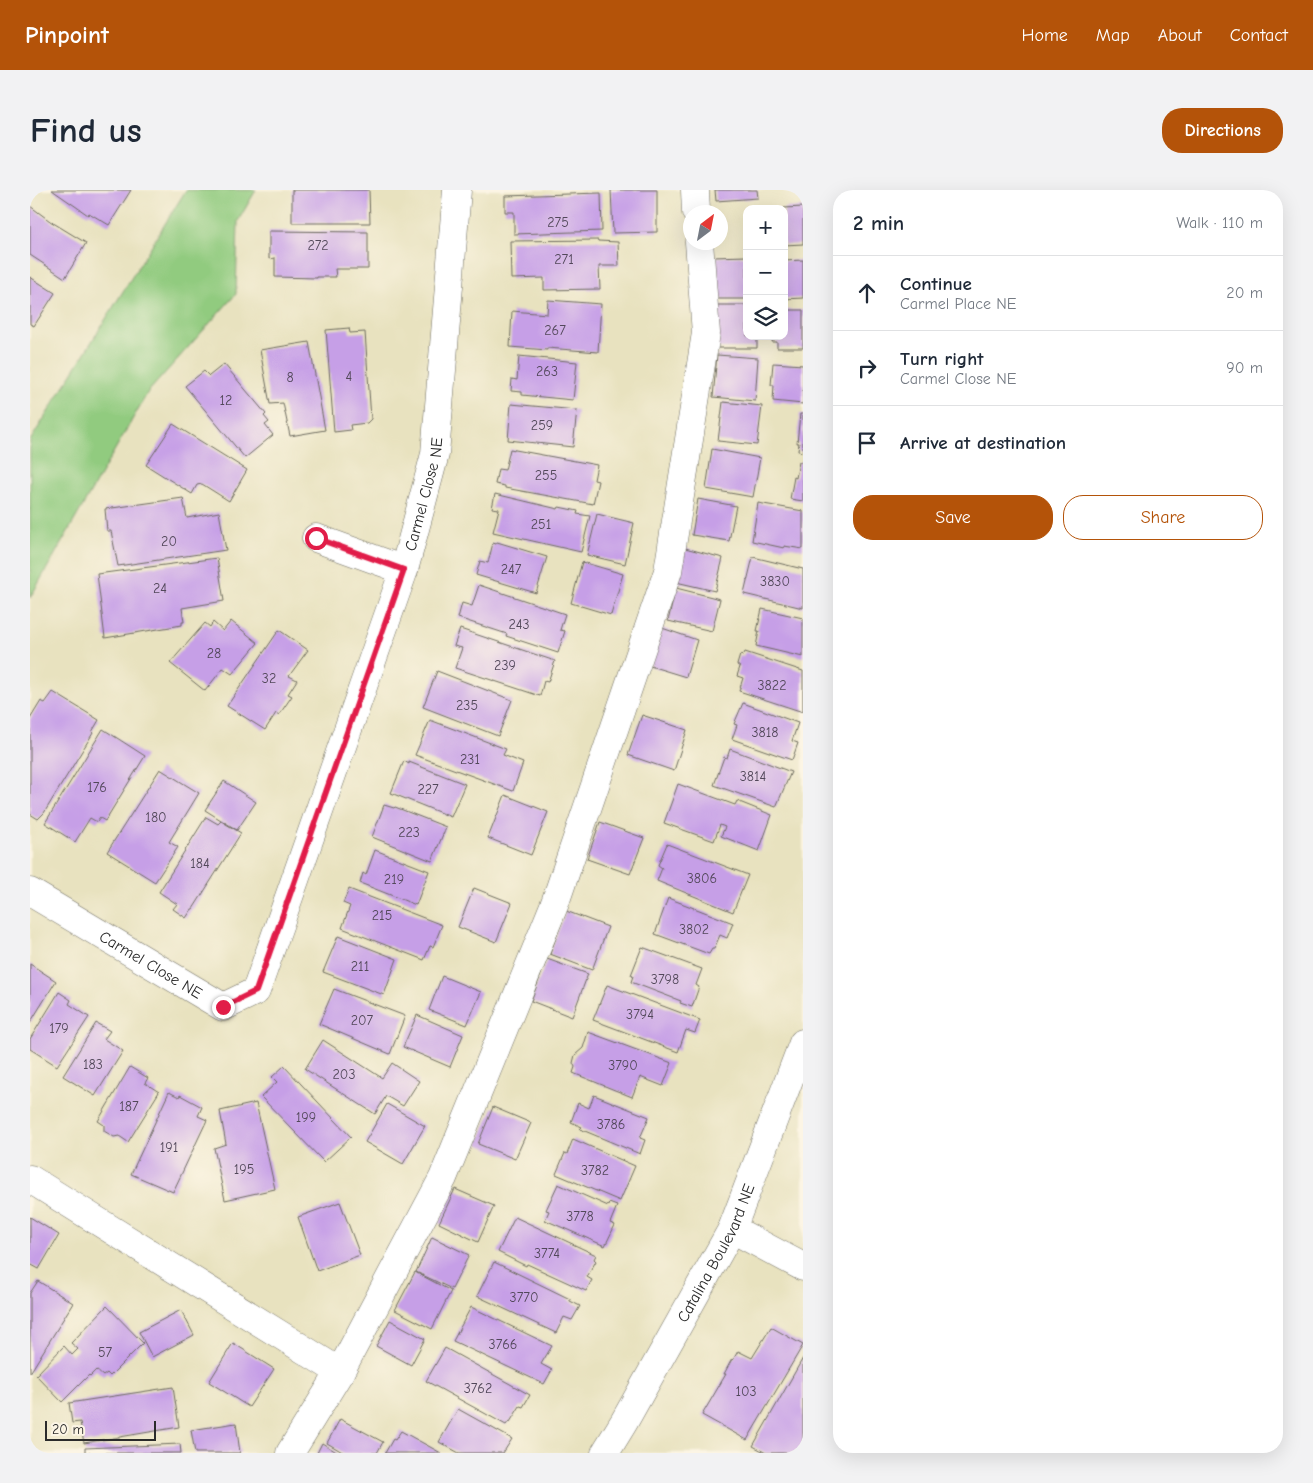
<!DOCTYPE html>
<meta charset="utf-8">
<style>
body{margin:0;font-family:"Comic Neue",sans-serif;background:#f2f2f3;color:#1f2937}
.controls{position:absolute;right:15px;top:15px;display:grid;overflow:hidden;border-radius:10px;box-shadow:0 5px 20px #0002}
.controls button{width:45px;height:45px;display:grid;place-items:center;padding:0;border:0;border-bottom:1px solid #e0e1e3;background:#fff;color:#1f2937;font:25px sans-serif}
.compass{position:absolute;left:653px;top:15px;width:45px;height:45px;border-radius:50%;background:#fff;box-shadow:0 5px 20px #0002;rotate:32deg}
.scale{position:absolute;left:15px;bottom:12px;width:111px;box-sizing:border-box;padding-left:5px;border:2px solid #2b2b2b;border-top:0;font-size:14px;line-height:18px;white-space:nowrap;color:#2b2b2b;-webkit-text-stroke:4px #fcf5e5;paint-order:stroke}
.stop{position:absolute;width:15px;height:15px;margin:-11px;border:4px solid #e11d48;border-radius:50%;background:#fff}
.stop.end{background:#e11d48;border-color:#fff;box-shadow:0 1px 5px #0008}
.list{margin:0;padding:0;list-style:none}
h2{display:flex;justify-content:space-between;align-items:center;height:65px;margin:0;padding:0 20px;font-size:21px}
h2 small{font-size:16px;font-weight:400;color:#747a83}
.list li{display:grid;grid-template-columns:32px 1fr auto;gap:15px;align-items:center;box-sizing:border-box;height:75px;padding:0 20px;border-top:1px solid #e0e1e3}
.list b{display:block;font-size:19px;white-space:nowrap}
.list p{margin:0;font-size:16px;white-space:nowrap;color:#747a83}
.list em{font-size:16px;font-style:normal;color:#747a83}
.actions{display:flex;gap:10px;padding:15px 20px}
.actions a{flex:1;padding:11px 0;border:1px solid #b45309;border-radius:20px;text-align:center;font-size:18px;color:#b45309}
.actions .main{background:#b45309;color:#fff}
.icon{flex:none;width:28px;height:28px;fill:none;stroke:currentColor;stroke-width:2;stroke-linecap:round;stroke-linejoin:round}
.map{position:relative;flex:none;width:773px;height:1263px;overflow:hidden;border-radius:20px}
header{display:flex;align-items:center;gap:30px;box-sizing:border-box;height:70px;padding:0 25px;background:#b45309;color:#fff}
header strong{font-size:24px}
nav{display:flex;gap:28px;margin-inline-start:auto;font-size:18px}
.intro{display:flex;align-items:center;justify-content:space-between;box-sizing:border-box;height:120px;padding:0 30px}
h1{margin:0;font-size:35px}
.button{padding:12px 22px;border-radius:20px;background:#b45309;color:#fff;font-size:18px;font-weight:700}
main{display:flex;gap:30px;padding:0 30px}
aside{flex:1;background:#fff;border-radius:20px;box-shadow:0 5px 20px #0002}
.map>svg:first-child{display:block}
</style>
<header>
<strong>Pinpoint</strong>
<nav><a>Home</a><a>Map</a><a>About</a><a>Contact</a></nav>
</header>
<div class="intro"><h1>Find us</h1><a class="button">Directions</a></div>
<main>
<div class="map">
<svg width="773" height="1263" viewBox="0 0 773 1263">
<rect width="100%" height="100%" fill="#fcf5e5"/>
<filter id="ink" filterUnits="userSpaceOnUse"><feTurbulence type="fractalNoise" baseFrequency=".02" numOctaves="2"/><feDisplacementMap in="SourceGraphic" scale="10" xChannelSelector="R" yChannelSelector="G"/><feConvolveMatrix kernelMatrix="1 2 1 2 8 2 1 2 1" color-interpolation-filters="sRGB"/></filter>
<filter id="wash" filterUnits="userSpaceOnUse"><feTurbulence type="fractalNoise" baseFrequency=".0096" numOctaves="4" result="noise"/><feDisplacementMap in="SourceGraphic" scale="20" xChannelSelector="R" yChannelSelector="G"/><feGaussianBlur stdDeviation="1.12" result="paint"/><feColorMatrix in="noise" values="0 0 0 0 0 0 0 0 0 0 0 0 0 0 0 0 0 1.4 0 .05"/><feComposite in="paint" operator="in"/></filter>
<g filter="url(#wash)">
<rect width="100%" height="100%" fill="#e8e2bf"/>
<!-- green -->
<path fill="#91cb7f" stroke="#5e7b55" d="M156 0H226L208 31 206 104 118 202 0 408V251Z"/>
<g id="blocks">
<!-- building -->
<g fill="#c69fe7">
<path d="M22 0H101L79 35 59 23 58 25Z"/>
<path d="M262 0H339L340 33H262Z"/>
<path d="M581 0H627V42L583 43Z"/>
<path d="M685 0H727L728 8 686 11Z"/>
<path d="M571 3 572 41 484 44V22H475V6Z"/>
<path d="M0 16 20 31 56 53 35 88 0 65Z"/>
<path d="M773 17V54L754 55V18Z"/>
<path d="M239 41 338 42V79H305L306 87H287V88L245 87V68L239 69Z"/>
<path d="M568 50V51L588 52 589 76H569L570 99 514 100V88L481 89 480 51Z"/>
<path d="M717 66V109H684L683 67Z"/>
<path d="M773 70V108L754 109V71Z"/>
<path d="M0 87 25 103 4 136 0 134Z"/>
<path d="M518 110 571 114 568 162 517 158V160L480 157 482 121 517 124Z"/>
<path d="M686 115H717V146H727V158H686Z"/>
<path d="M754 120H773V158H747V152H742L743 146H754Z"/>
<path d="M319 138 320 143 335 142 341 229 337 233 320 235 321 240 304 242 296 140Z"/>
<path d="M279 152 295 240 260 246 253 213 240 214 230 160Z"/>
<path d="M687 165 728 168 725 211 683 207Z"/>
<path d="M489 166 547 172 543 210 492 205V202L481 201 482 189 487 190Z"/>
<path d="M743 173 773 175V214L743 211 744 195H741Z"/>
<path d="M194 174 236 224 234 226 239 232 235 235 243 245 215 268 155 196 174 181 179 186Z"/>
<path d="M693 212 732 216 727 255 688 251Z"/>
<path d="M481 214 547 220 543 257 478 250Z"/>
<path d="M770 224H773V262L768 261 769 253H767Z"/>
<path d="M143 234 217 280 199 311 172 294 167 295 162 304 116 275Z"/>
<path d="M480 259 567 275 564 290 568 291 563 314 475 298V296L465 294 468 279 475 280Z"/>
<path d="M682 259 730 268 723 307 676 299Z"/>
<path d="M769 272H773V311L760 309 764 287 766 288Z"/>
<path d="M465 304 528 319 529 317 548 321 547 324 560 326 551 362 463 342 469 319 462 318Z"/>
<path d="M153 308 157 328 189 322 196 360 88 376 81 341H77L75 319Z"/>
<path d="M668 309 706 316 699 351 662 345Z"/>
<path d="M728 313 773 321V359L754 356V358L722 351Z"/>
<path d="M567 324 604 333 595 374 557 365Z"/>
<path d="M467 352 517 367 506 403 446 385 450 371 458 373 463 353 466 354Z"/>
<path d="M655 358 693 368 685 401 646 392Z"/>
<path d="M723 367 773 379V418L714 404Z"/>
<path d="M187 368 194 411 152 418 154 432H152V435L75 448 67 384Z"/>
<path d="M552 372 593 384 581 425 541 413Z"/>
<path d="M449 395 535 424 530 440 535 441 528 463 476 446 477 444 428 428 432 413 442 416Z"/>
<path d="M646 398 690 409 682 441 638 431Z"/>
<path d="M732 419 773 428V467L726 456 729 441H727Z"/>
<path d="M201 431 228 453 202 484 193 478 175 501 140 473 175 433 180 437 183 432 193 441Z"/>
<path d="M632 438 667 450 656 487 620 476Z"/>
<path d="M430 439 525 471 518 492 514 491 510 506 425 478 432 458 424 456Z"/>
<path d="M249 440 278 460 259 486 267 490 258 504 262 506 249 525 246 523 235 540 197 516Z"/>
<path d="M715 462 773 481V522L709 501 713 488 707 486 710 477 707 475 710 465 713 466Z"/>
<path d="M407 481 482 510 468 546 393 517Z"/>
<path d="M23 502 69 530 62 542 63 543 14 623 8 629 0 624V529L11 511 15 513Z"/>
<path d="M713 513 768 533 762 551 768 553 762 570 702 549 707 535 704 534Z"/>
<path d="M612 525 657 540 644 581 598 565Z"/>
<path d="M400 530 476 559 473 565 493 573 483 601 385 565Z"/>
<path d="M73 539 115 566 75 631 70 628 67 632 60 628 45 652 15 633Z"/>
<path d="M700 559 761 582 746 617 684 595 694 567 697 568Z"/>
<path d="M374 571 379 574V572L435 594 421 627 361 603Z"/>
<path d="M130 579 169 603 139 652 148 657 125 692 77 662Z"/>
<path d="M194 591 226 612 207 640 175 620Z"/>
<path d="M648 594 705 615 707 611 742 625 729 661 691 646 695 637 690 635 684 651 634 633Z"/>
<path d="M475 605 518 622 501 665 458 648Z"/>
<path d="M354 615 364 618 365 617 416 637 402 671 342 647Z"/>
<path d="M176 627 188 634 191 631 211 643 163 719H162L156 728 143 719 147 714 129 702Z"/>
<path d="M570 632 614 648 600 684 557 669Z"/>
<path d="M637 654 718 685 703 722 627 691 632 678 628 675Z"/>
<path d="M345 660 399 681 386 715 330 693 333 683 336 685Z"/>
<path d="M444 698 482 713 466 752 428 737Z"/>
<path d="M319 699 412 735 403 757 400 756 394 770 312 738 320 716 313 713Z"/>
<path d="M638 708 703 733 697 748 690 745 684 759H682L679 764 625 744Z"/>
<path d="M536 721 578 737 562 780 520 764Z"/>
<path d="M308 746 367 769 354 805 293 782Z"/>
<path d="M612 757 672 779 666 795 669 797 662 817 650 813 651 811 601 792 603 786 601 785Z"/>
<path d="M517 769 558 784 542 827 501 811Z"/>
<path d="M0 774 26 791 0 833Z"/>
<path d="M412 786 451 802 437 835 399 820Z"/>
<path d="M577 795 670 830 665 843 656 840 648 862 563 830Z"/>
<path d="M304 799 375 826 360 864 289 834Z"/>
<path d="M29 802 41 810 39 814 59 827 27 876 0 859V849Z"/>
<path d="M387 825 433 845 420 877 373 857Z"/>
<path d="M66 833 80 841 74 849 93 861 65 906 33 886Z"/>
<path d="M558 842 642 873 633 896 610 887 602 907 543 883 545 877 543 873 545 865 553 858Z"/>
<path d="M293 850 352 888 362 873 389 891 373 916 356 906 345 924 275 879Z"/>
<path d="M254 876 321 947 294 972 231 907 247 892 242 887Z"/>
<path d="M100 877 118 888 115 893 129 902 98 952 89 946 84 947 74 941V935L68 931Z"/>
<path d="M139 902 149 907 150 905 172 917 168 926 177 930 143 1002 101 984Z"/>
<path d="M564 905 619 927 610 948 615 950 610 964 550 939 552 937 541 932 548 913 559 918Z"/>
<path d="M226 913 245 999 195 1010 184 958 196 954 190 921Z"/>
<path d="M357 914 395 936 373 974 335 952Z"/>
<path d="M463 917 501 933 485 969 448 954Z"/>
<path d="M543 949 605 976 590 1011 526 984 535 963 537 964Z"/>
<path d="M528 994 578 1016 579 1013 587 1016 580 1033 585 1035 575 1056 515 1030 519 1021 516 1020Z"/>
<path d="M425 999 464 1016 448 1052 409 1033Z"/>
<path d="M310 1012 330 1065 287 1081 268 1027Z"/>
<path d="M0 1027 29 1045 9 1079 0 1074Z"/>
<path d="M485 1027 566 1065 564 1069 566 1071 557 1087 562 1090 556 1101 497 1074 496 1076 468 1062Z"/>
<path d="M402 1047 439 1065 422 1099 386 1082Z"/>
<path d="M464 1072 540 1109V1111L550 1116 542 1130 534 1127 526 1143 447 1106Z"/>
<path d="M385 1082 421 1101 402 1139 365 1120Z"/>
<path d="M8 1091 43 1113 0 1183V1103Z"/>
<path d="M77 1116 113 1153 80 1186 77 1183 73 1186 66 1180 60 1186 59 1185 32 1212 6 1185 34 1156 42 1165 48 1159 41 1153Z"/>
<path d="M441 1117 522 1156 511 1174 522 1180 514 1194 423 1151Z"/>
<path d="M151 1120 164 1145 122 1167 109 1142Z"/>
<path d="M360 1130 395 1149 381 1175 346 1156Z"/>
<path d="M741 1137 773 1155 717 1250 672 1225 696 1184H694L702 1169 703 1170 708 1161 722 1168Z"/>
<path d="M203 1153 244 1179 219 1217 179 1192Z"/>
<path d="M415 1158 500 1205 493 1217 490 1216 480 1232 479 1231 476 1235 396 1191Z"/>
<path d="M773 1168V1263H736L723 1256Z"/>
<path d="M143 1197 149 1237 54 1253 50 1232 42 1233 39 1213Z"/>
<path d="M428 1219 482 1249 473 1263H429L409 1252Z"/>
<path d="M310 1229 353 1252 347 1263H314L297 1253Z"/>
<path d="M206 1233 210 1263H165L161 1240Z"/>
<path d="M371 1241 411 1263H355L363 1249 365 1250Z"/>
<path d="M292 1253 308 1263H287Z"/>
<path d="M150 1254 151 1263H55V1258Z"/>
</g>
</g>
</g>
<g filter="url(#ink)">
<use href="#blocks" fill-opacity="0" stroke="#6d6b5f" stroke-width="1"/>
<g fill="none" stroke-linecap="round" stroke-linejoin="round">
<!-- minor casing -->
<g stroke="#6d6b5f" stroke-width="29">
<g id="minor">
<path d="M665 0 666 22"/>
<path d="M286 348 374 380"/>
<path id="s1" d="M0 702 193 817 226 801 374 380 405 264 427 0"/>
<path d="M0 989 310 1182"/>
<path d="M702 1039 773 1077"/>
<path d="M260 1263 310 1182 413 988 525 713 638 381 676 143 669 52"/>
<path id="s2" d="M575 1263 594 1232 702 1039 773 853"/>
</g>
</g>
<!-- minor -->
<use href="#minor" stroke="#fff" stroke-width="28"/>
</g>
</g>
<g fill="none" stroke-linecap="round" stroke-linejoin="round" filter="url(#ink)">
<!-- route -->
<path stroke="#e11d48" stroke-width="6" d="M193 817 226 801 374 380 286 348"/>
</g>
<g text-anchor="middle" stroke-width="4" stroke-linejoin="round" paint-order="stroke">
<!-- number labels -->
<g font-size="14" fill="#52485a">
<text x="528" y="37">275</text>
<text x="288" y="60">272</text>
<text x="534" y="74">271</text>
<text x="525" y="145">267</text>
<text x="517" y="186">263</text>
<text x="319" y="191">4</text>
<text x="260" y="192">8</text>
<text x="196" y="215">12</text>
<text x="512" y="240">259</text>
<text x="516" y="290">255</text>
<text x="511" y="339">251</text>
<text x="139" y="356">20</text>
<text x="481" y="384">247</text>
<text x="745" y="396">3830</text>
<text x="130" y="403">24</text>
<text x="489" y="439">243</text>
<text x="184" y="468">28</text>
<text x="475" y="480">239</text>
<text x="239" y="493">32</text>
<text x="742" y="500">3822</text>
<text x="437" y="520">235</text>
<text x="735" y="547">3818</text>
<text x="440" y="574">231</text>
<text x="723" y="591">3814</text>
<text x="67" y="602">176</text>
<text x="398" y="604">227</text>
<text x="126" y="632">180</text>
<text x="379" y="647">223</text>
<text x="170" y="678">184</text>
<text x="672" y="693">3806</text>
<text x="364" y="694">219</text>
<text x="352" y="730">215</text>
<text x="664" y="744">3802</text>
<text x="330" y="781">211</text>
<text x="635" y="794">3798</text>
<text x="610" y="829">3794</text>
<text x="332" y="835">207</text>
<text x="29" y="843">179</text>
<text x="63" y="879">183</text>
<text x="593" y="880">3790</text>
<text x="314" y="889">203</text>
<text x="99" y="921">187</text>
<text x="276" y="932">199</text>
<text x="581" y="939">3786</text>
<text x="139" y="962">191</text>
<text x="214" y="984">195</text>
<text x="565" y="985">3782</text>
<text x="550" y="1031">3778</text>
<text x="517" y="1068">3774</text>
<text x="494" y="1112">3770</text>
<text x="473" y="1159">3766</text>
<text x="75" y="1167">57</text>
<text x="448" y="1203">3762</text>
<text x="716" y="1206">103</text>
</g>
<!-- street labels -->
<g font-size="16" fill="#2b2b2b" stroke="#fcf5e5">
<text dy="6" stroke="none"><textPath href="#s1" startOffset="786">Carmel Close NE</textPath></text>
<text dy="6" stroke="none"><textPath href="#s1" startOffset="141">Carmel Close NE</textPath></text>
<text dy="6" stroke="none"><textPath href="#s2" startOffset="229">Catalina Boulevard NE</textPath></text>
</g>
</g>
</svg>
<div class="controls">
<button>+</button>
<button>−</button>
<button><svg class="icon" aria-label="layers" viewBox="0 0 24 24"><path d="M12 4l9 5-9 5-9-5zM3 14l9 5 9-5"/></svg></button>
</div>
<svg class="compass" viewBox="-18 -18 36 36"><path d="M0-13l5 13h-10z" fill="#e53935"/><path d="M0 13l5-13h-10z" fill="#747a83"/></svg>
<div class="scale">20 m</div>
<div class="stop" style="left:286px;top:348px"></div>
<div class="stop end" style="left:193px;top:817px"></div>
</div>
<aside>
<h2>2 min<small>Walk · 110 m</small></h2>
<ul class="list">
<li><svg class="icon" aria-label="ahead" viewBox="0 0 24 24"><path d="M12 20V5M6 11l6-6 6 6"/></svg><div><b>Continue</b><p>Carmel Place NE</p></div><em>20 m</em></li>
<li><svg class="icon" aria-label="right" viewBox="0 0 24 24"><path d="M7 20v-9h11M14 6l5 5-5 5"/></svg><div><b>Turn right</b><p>Carmel Close NE</p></div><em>90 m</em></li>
<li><svg class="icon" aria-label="arrive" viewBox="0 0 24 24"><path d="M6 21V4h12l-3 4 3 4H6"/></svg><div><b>Arrive at destination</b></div></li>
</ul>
<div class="actions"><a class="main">Save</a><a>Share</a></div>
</aside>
</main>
